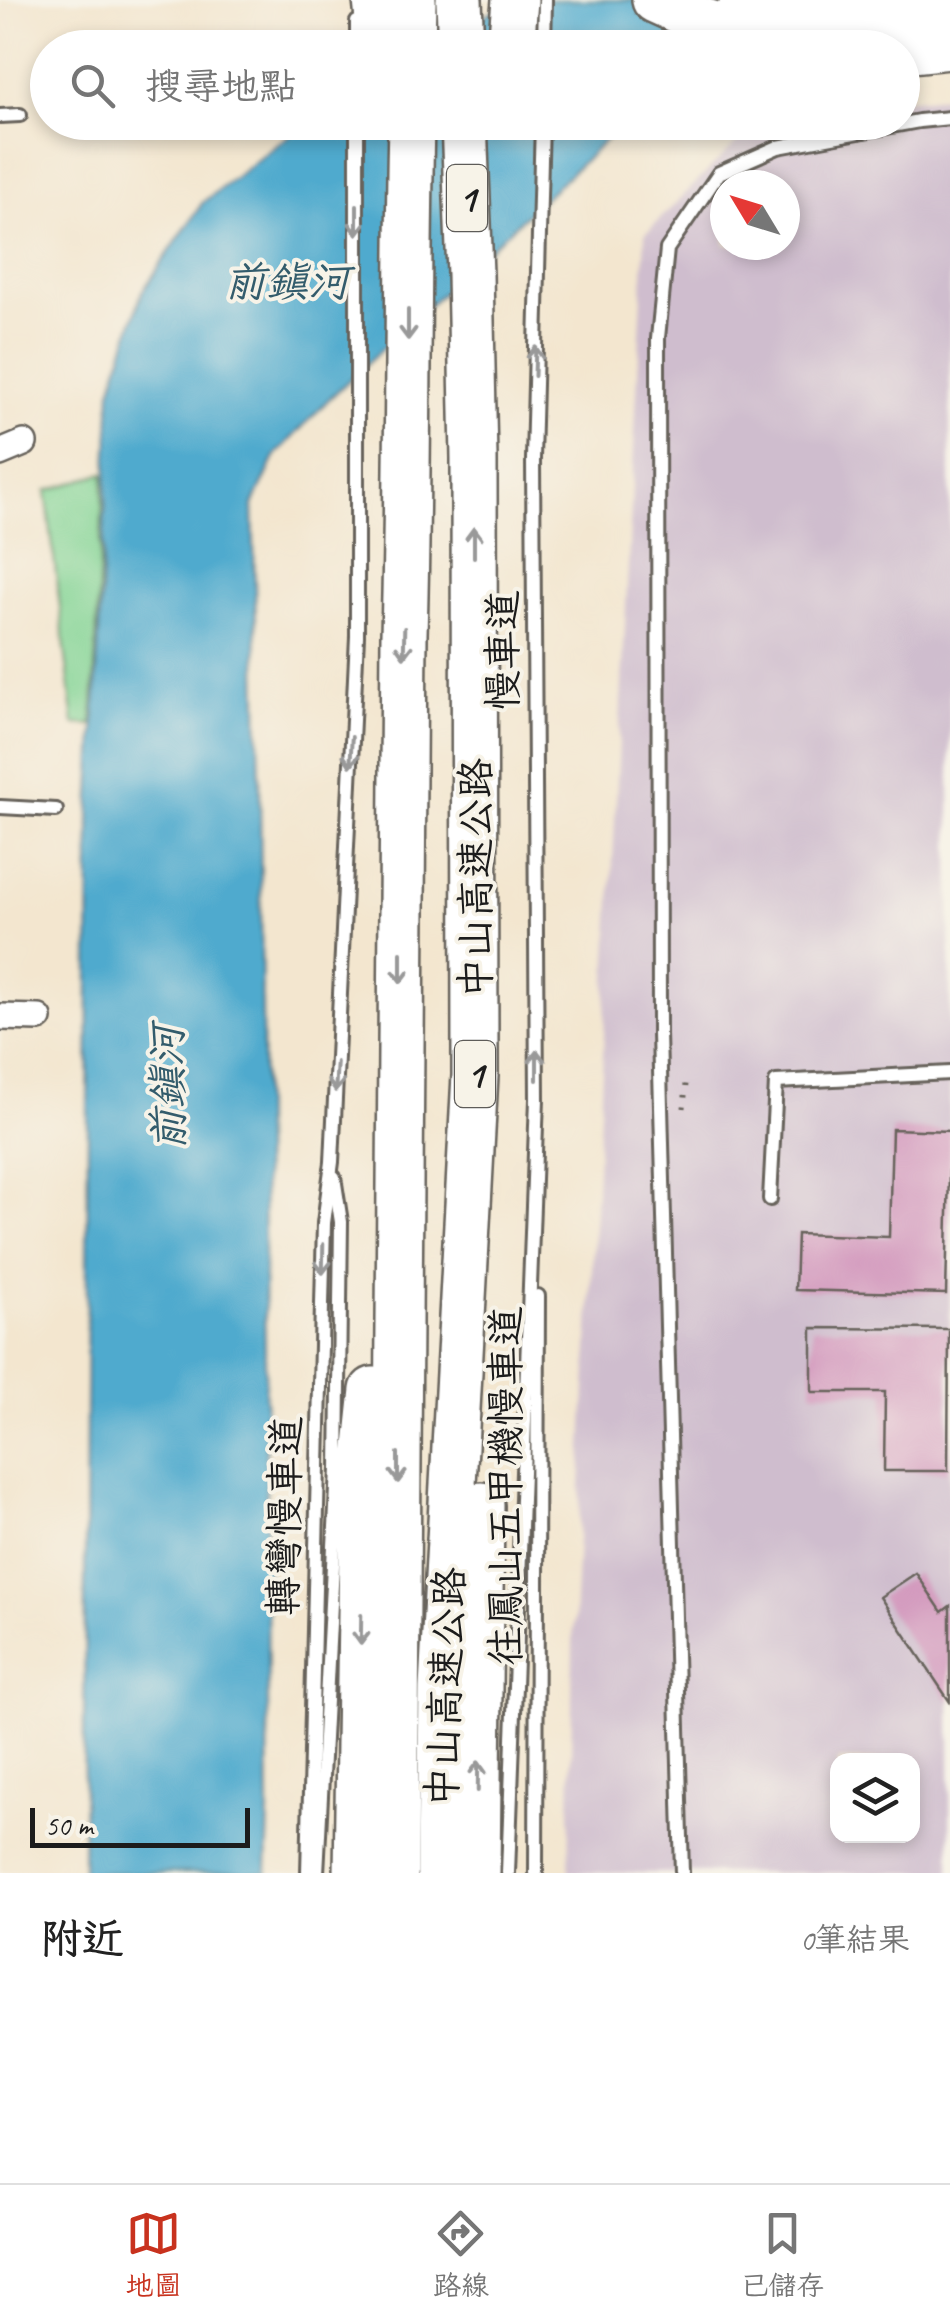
<!DOCTYPE html>
<html lang="zh-TW">
<meta charset="utf-8">
<style>
body{margin:0;font-family:Caveat,"LXGW WenKai TC",sans-serif;background:#f2f2f2;color:#222}
.controls{position:absolute;right:30px;bottom:30px;display:grid;overflow:hidden;border-radius:20px;box-shadow:0 5px 15px #0003}
.controls button{width:90px;height:90px;display:grid;place-items:center;padding:0;border:0;border-bottom:2px solid #e0e0e0;background:#fff;color:#222;font:50px sans-serif}
.compass{position:absolute;left:710px;top:170px;width:90px;height:90px;border-radius:50%;background:#fff;box-shadow:0 5px 15px #0003;rotate:308deg}
.scale{position:absolute;left:30px;bottom:25px;width:220px;box-sizing:border-box;padding-left:10px;border:5px solid #1c1c1c;border-top:0;font-size:28px;line-height:35px;white-space:nowrap;color:#1c1c1c;-webkit-text-stroke:8px #f7f3e8;paint-order:stroke}
.list{margin:0;padding:0;list-style:none}
h2{display:flex;justify-content:space-between;align-items:center;height:130px;margin:0;padding:0 40px;font-size:42px}
h2 small{font-size:32px;font-weight:400;color:#767676}
.icon{flex:none;width:55px;height:55px;fill:none;stroke:currentColor;stroke-width:2;stroke-linecap:round;stroke-linejoin:round}
.map{position:relative;flex:none;width:950px;height:1873px;overflow:hidden}
.search{position:absolute;background:#fff;box-shadow:0 5px 15px #0003;left:30px;right:30px;top:30px;height:110px;display:flex;align-items:center;gap:25px;box-sizing:border-box;padding:0 35px;border-radius:55px;color:#767676;font-size:38px}
.sheet{height:310px;background:#fff}
nav{display:flex;justify-content:space-around;align-items:center;box-sizing:border-box;height:140px;border-top:2px solid #e0e0e0;background:#fff;font-size:28px;color:#767676}
nav a{display:grid;justify-items:center;gap:5px}
nav .on{color:#c8321e}
.map>svg:first-child{display:block}
</style>
<div class="map">
<svg width="950" height="1873" viewBox="0 0 950 1873">
<rect width="100%" height="100%" fill="#f7f3e8"/>
<filter id="ink" filterUnits="userSpaceOnUse"><feTurbulence type="fractalNoise" baseFrequency=".01" numOctaves="2"/><feDisplacementMap in="SourceGraphic" scale="20" xChannelSelector="R" yChannelSelector="G"/><feConvolveMatrix kernelMatrix="1 2 1 2 8 2 1 2 1" color-interpolation-filters="sRGB"/></filter>
<filter id="wash" filterUnits="userSpaceOnUse"><feTurbulence type="fractalNoise" baseFrequency=".0048" numOctaves="4" result="noise"/><feDisplacementMap in="SourceGraphic" scale="40" xChannelSelector="R" yChannelSelector="G"/><feGaussianBlur stdDeviation="2.25" result="paint"/><feColorMatrix in="noise" values="0 0 0 0 0 0 0 0 0 0 0 0 0 0 0 0 0 1.4 0 .05"/><feComposite in="paint" operator="in"/></filter>
<g filter="url(#wash)">
<rect width="100%" height="100%" fill="#f3e6cf"/>
<!-- industrial -->
<path fill="#cfbdce" fill-rule="evenodd" d="M950 96V1873H569L573 1639 645 234 756 123 902 122 903 100ZM725 185H785V245H725ZM838 1760H912V1836H838Z"/>
<!-- green -->
<path fill="#84d495" stroke="#507858" stroke-width="2.5" d="M104 473 92 725 74 724 46 491Z"/>
<!-- water -->
<g fill="#50aace" stroke="#366375" stroke-width="2.5">
<path d="M513 0H763L705 47 427 48Z"/>
<path d="M305 123H624L330 398 276 455 253 505 260 779 269 1810 267 1873H83L90 813 111 390 142 292 203 202Z"/>
</g>
<g id="blocks">
<!-- building -->
<g fill="#d39abe">
<path d="M892 1129 950 1131 946 1294 795 1290 797 1234 889 1237Z"/>
<path d="M812 1328 949 1329 948 1471H884L885 1392H812Z"/>
<path d="M916 1573 942 1612 950 1606V1702L880 1597Z"/>
</g>
</g>
</g>
<g filter="url(#ink)">
<use href="#blocks" fill-opacity="0" stroke="#67635b" stroke-width="2.5"/>
<g fill="none" stroke-linecap="round" stroke-linejoin="round">
<!-- lane casing -->
<g stroke="#67635b" stroke-width="18">
<g id="lane">
<path d="M357 48V22"/>
<path d="M544 48 545 0"/>
<path d="M0 116 20 115"/>
<path d="M0 807 56 810"/>
<path d="M770 1199 776 1082 950 1073"/>
<path d="M308 1873 324 1223 332 1162 357 636V122"/>
<path d="M317 1873 338 1469 341 1222 334 1177"/>
<path d="M508 1873 537 1099 533 459 542 122"/>
<path d="M536 1873 538 1296"/>
<path d="M682 1873 659 1034 658 338 667 249 719 173 778 147 919 121 950 118"/>
</g>
</g>
<!-- street casing -->
<g stroke="#67635b" stroke-width="30">
<g id="street">
<path d="M0 453 24 443"/>
<path d="M0 1017 39 1018"/>
</g>
</g>
<!-- highway casing -->
<g stroke="#67635b" stroke-width="50">
<g id="highway">
<path d="M376 0 381 48"/>
<path d="M459 0 461 48"/>
<path d="M655 0 699 20 731 30 841 48"/>
<path d="M742 0 858 18 950 14"/>
<path d="M412 48 413 0"/>
<path d="M511 48 515 0"/>
<path d="M902 51 950 46"/>
<path d="M357 1873 363 1485 373 1390"/>
<path d="M395 1873 404 634C409 464 407 293 411 122"/>
<path d="M440 1873 442 1689 475 1075 474 458 470 274 464 122"/>
<path d="M477 1873 481 1505"/>
</g>
</g>
<!-- path -->
<path stroke="#67635b" stroke-width="5" stroke-dasharray="2.5 8" stroke-linecap="butt" d="M684 1108 686 1084"/>
<!-- lane -->
<use href="#lane" stroke="#fff" stroke-width="12"/>
<!-- street -->
<use href="#street" stroke="#fff" stroke-width="25"/>
<!-- highway -->
<use href="#highway" stroke="#fff" stroke-width="45"/>
</g>
<!-- one-way arrows -->
<defs><path id="oneway-shaft" d="M-6 0H5M1.5-3L5.5 0L1.5 3" fill="none" stroke-width="1.6" stroke-linecap="round" stroke-linejoin="round" transform="scale(2.5)"/></defs>
<g stroke="#999">
<use href="#oneway-shaft" transform="translate(357 220) rotate(90)"/>
<use href="#oneway-shaft" transform="translate(408 325) rotate(90)"/>
<use href="#oneway-shaft" transform="translate(535 361) rotate(-88)"/>
<use href="#oneway-shaft" transform="translate(474 542) rotate(-90)"/>
<use href="#oneway-shaft" transform="translate(404 643) rotate(91)"/>
<use href="#oneway-shaft" transform="translate(351 752) rotate(93)"/>
<use href="#oneway-shaft" transform="translate(401 968) rotate(90)"/>
<use href="#oneway-shaft" transform="translate(537 1065) rotate(-90)"/>
<use href="#oneway-shaft" transform="translate(336 1077) rotate(93)"/>
<use href="#oneway-shaft" transform="translate(323 1259) rotate(91)"/>
<use href="#oneway-shaft" transform="translate(398 1468) rotate(90)"/>
<use href="#oneway-shaft" transform="translate(361 1630) rotate(91)"/>
<use href="#oneway-shaft" transform="translate(478 1776) rotate(-89)"/>
</g>
</g>
<g text-anchor="middle" stroke-width="8" stroke-linejoin="round" paint-order="stroke">
<!-- shield labels -->
<g fill="#f7f3e8" stroke="#5e5c59" stroke-width="2.5">
<rect x="447" y="165" width="40" height="66" rx="8"/>
<rect x="455" y="1041" width="40" height="66" rx="8"/>
</g>
<g font-size="38" font-weight="bold" fill="#1c1c1c">
<text x="467" y="211">1</text>
<text x="475" y="1087">1</text>
</g>
<!-- street labels -->
<g font-size="40" fill="#1c1c1c" stroke="#f7f3e8">
<text transform="translate(502 650) rotate(-90)" y="14">慢車道</text>
<text transform="translate(475 878) rotate(-90)" y="14">中山高速公路</text>
<text transform="translate(505 1486) rotate(-90)" y="14">往鳳山五甲機慢車道</text>
<text transform="translate(284 1516) rotate(-89)" y="14">轉彎慢車道</text>
<text transform="translate(445 1687) rotate(-88)" y="14">中山高速公路</text>
</g>
<!-- water labels -->
<g font-size="42" font-style="italic" fill="#335c6c" stroke="#f7f3e8">
<text x="287" y="296">前鎮河</text>
<text transform="translate(167 1088) rotate(-91)" y="15">前鎮河</text>
</g>
</g>
</svg>
<div class="controls">
<button><svg class="icon" aria-label="layers" viewBox="0 0 24 24"><path d="M12 4l9 5-9 5-9-5zM3 14l9 5 9-5"/></svg></button>
</div>
<svg class="compass" viewBox="-18 -18 36 36"><path d="M0-13l5 13h-10z" fill="#e53935"/><path d="M0 13l5-13h-10z" fill="#767676"/></svg>
<div class="scale">50 m</div>
<div class="search"><svg class="icon" aria-label="search" viewBox="0 0 24 24"><circle cx="10" cy="10" r="6"/><path d="M15 15l6 6"/></svg>搜尋地點</div>
</div>
<section class="sheet">
<h2>附近<small>0筆結果</small></h2>
<ul class="list">
</ul>
</section>
<nav>
<a class="on"><svg class="icon" aria-label="map" viewBox="0 0 24 24"><path d="M3 6l6-2 6 2 6-2v14l-6 2-6-2-6 2zM9 4v14M15 6v14"/></svg>地圖</a>
<a><svg class="icon" aria-label="directions" viewBox="0 0 24 24"><path d="M12 3l9 9-9 9-9-9zM9 14v-3h6M13 9l2 2-2 2"/></svg>路線</a>
<a><svg class="icon" aria-label="saved" viewBox="0 0 24 24"><path d="M7 4h10v16l-5-4-5 4z"/></svg>已儲存</a>
</nav>
